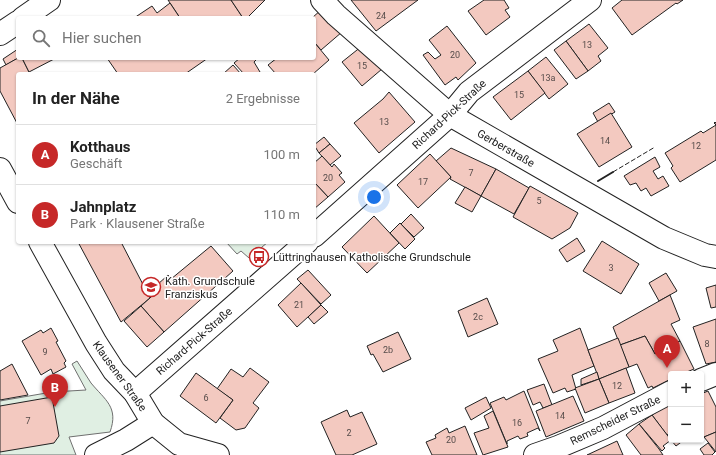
<!DOCTYPE html>
<html lang="de">
<meta charset="utf-8">
<style>
body{margin:0;font-family:Roboto,sans-serif;background:#f2f2f2;color:#222}
.controls{position:absolute;right:12px;bottom:12px;display:grid;overflow:hidden;border-radius:4px;box-shadow:0 1px 3px #0004}
.controls button{width:36px;height:36px;display:grid;place-items:center;padding:0;border:0;border-bottom:1px solid #e0e0e0;background:#fff;color:#222;font:20px sans-serif}
.you{position:absolute;left:374px;top:197px;width:14px;height:14px;margin:-10px;border:3px solid #fff;border-radius:50%;background:#1a73e8;box-shadow:0 0 0 6px #1a73e833}
.badge{display:grid;place-items:center;width:26px;height:26px;border-radius:50%;background:#c62828;color:#fff;font-size:13px;font-weight:700}
.pin{position:absolute;translate:-50% -33px;filter:drop-shadow(0 1px 2px #0008)}
.pin::after{content:'';position:absolute;top:21px;width:14px;height:12px;background:inherit;clip-path:polygon(0 0,100% 0,50% 100%)}
.list{margin:0;padding:0;list-style:none}
h2{display:flex;justify-content:space-between;align-items:center;height:52px;margin:0;padding:0 16px;font-size:17px}
h2 small{font-size:13px;font-weight:400;color:#767676}
.list li{display:grid;grid-template-columns:26px 1fr auto;gap:12px;align-items:center;box-sizing:border-box;height:60px;padding:0 16px;border-top:1px solid #e0e0e0}
.list b{display:block;font-size:15px;white-space:nowrap}
.list p{margin:0;font-size:13px;white-space:nowrap;color:#767676}
.list em{font-size:13px;font-style:normal;color:#767676}
.icon{flex:none;width:22px;height:22px;fill:none;stroke:currentColor;stroke-width:2;stroke-linecap:round;stroke-linejoin:round}
.map{position:relative;flex:none;width:716px;height:455px;overflow:hidden}
.search{position:absolute;background:#fff;box-shadow:0 1px 3px #0004;left:16px;top:16px;width:300px;height:44px;display:flex;align-items:center;gap:10px;box-sizing:border-box;padding:0 14px;border-radius:4px;color:#767676;font-size:15px}
.panel{position:absolute;background:#fff;box-shadow:0 1px 3px #0004;left:16px;top:72px;width:300px;height:172px;border-radius:4px}
.map>svg:first-child{display:block}
</style>
<div class="map">
<svg width="716" height="455" viewBox="0 0 716 455">
<rect width="100%" height="100%" fill="#fff"/>
<!-- green -->
<g fill="#e0efe3" stroke="#6f6f6f">
<path d="M226 242H268L249 258 241 251 237 254Z"/>
<path d="M77 361C82 368 86 376 91 383 105 400 119 407 110 432L69 437 76 455H0V401L52 392 86 390 72 364Z"/>
</g>
<!-- building -->
<g fill="#f3c9c0" stroke="#222">
<path d="M168 0H231L243 18H180Z"/>
<path d="M231 0H265L247 18H243Z"/>
<path d="M351 0H418L376 31Z"/>
<path d="M484 0H504L509 8 505 10 510 17 486 35 468 11Z"/>
<path d="M622 0H683L677 4 676 3 632 35 612 8Z"/>
<path d="M170 3 180 18H134L152 6 157 13Z"/>
<path d="M322 9 342 32 321 50 314 42V18H312Z"/>
<path d="M589 24 608 48 598 56 601 61 588 71 566 41Z"/>
<path d="M447 26 476 63 458 80 456 77 445 85 423 55 428 52 435 59 441 55 429 40Z"/>
<path d="M566 41 588 71 576 79 554 50Z"/>
<path d="M314 42 329 60 313 74H276L268 65 277 58H314Z"/>
<path d="M362 46 382 69 362 86 342 62Z"/>
<path d="M18 49V58L6 65 3 59Z"/>
<path d="M546 57 568 84 549 99 528 71Z"/>
<path d="M18 58H22L30 74H18V125L0 91V68Z"/>
<path d="M22 58H56L29 72Z"/>
<path d="M107 58H208L185 74H118Z"/>
<path d="M240 58H255L256 60 254 62 260 72 258 74H244L234 63Z"/>
<path d="M233 65 241 74H223Z"/>
<path d="M528 71 545 93 511 120 493 97Z"/>
<path d="M389 92 415 122 379 153 354 123 383 99Z"/>
<path d="M609 103 615 112 598 122 593 113Z"/>
<path d="M611 113 632 147 599 167 577 134Z"/>
<path d="M715 122 716 123V160L680 182 671 168 673 166 665 153 701 131 703 133 716 125 714 123Z"/>
<path d="M324 137 330 144 319 153 314 145Z"/>
<path d="M330 144 341 156 330 165 319 153Z"/>
<path d="M451 148 496 169 481 196 450 179 451 177 436 161Z"/>
<path d="M430 154 451 177 418 208 397 185Z"/>
<path d="M322 156 332 167 334 164 342 173 339 175 345 182 328 197 314 182V163Z"/>
<path d="M655 157 660 167 653 171 658 179 663 176 669 186 651 196 646 188 641 191 636 183 630 185 624 176Z"/>
<path d="M496 169 529 188 514 214 481 196Z"/>
<path d="M314 182 328 197 314 209Z"/>
<path d="M530 186 578 213 570 228 552 239 513 217Z"/>
<path d="M465 187 481 196 472 212 455 203Z"/>
<path d="M411 214 424 228 414 237 401 224Z"/>
<path d="M374 216 399 243 367 273 342 247Z"/>
<path d="M400 223 415 239 405 249 390 233Z"/>
<path d="M577 238 585 251 567 262 559 250Z"/>
<path d="M602 241 639 264 621 294 583 271Z"/>
<path d="M78 242H121L150 298 121 322Z"/>
<path d="M211 246 233 271 164 332 141 306 160 289 157 285 168 275 171 279Z"/>
<path d="M308 270 331 295 321 304 297 279Z"/>
<path d="M666 273 677 291 659 301 649 283Z"/>
<path d="M301 283 321 305 297 327 278 305Z"/>
<path d="M716 285V307L711 308 706 288Z"/>
<path d="M670 295 680 320 671 324 680 341 655 354 645 336 620 345 613 327Z"/>
<path d="M487 298 498 324 468 337 458 311Z"/>
<path d="M321 305 328 312 314 324 308 317Z"/>
<path d="M141 306 164 332 147 347 124 321Z"/>
<path d="M716 319V362L706 364 693 327Z"/>
<path d="M51 328 58 341 56 342 66 361 64 363 66 367 53 374 51 369 41 375 22 341 41 330 43 333Z"/>
<path d="M580 328 594 366 572 375 576 389 567 392 565 388 553 393 538 359 558 351 553 340Z"/>
<path d="M398 332 411 359 383 372 373 354 371 355 367 346Z"/>
<path d="M645 336 655 354 680 341 694 369 682 374H671V379L653 388 652 386 648 388 637 364 629 367 620 345Z"/>
<path d="M618 338 629 367 599 379 588 350Z"/>
<path d="M12 364 28 395 0 400V371Z"/>
<path d="M250 368 269 382 253 403 259 408 245 428 236 430 220 418 233 400 217 389 231 369 243 377Z"/>
<path d="M626 368 635 393 609 403 599 379Z"/>
<path d="M597 372 599 379 581 385V379Z"/>
<path d="M196 373 233 400 216 423 180 396Z"/>
<path d="M599 379 609 403 585 413 575 388Z"/>
<path d="M544 384 552 405 543 408 540 402 533 405 527 390Z"/>
<path d="M524 391 540 431 538 428 527 433 528 436 520 439 518 436 507 441V444L490 403 504 397 506 400Z"/>
<path d="M708 391 716 407V432L704 437 701 434V394Z"/>
<path d="M573 396 584 421 546 437 536 411Z"/>
<path d="M52 397 59 436 54 443 0 452V406Z"/>
<path d="M486 397 491 408 471 420 465 408Z"/>
<path d="M671 402V432L667 435 652 415Z"/>
<path d="M347 410 350 417 362 412 377 444 352 455H336L321 422Z"/>
<path d="M493 411 508 447 483 455 474 433 489 428 484 416Z"/>
<path d="M652 415 671 440 663 446 665 448 662 451 639 424Z"/>
<path d="M639 424 659 449 663 455H641L626 435Z"/>
<path d="M465 426 477 455H432L426 442 436 438 435 435 447 428 449 433Z"/>
<path d="M716 432V452L704 437Z"/>
<path d="M671 440H684L676 446Z"/>
<path d="M617 441 623 455H587Z"/>
<path d="M708 443 715 452 712 455H704L700 449Z"/>
</g>
<g fill="none" stroke-linecap="round" stroke-linejoin="round">
<!-- minor casing -->
<g stroke="#222" stroke-width="24">
<g id="minor">
<path d="M322 0 336 15 450 115 664 238 705 255 716 257"/>
<path d="M0 169 18 202"/>
<path d="M314 236 450 115 469 92 590 0"/>
<path d="M40 242 96 343 114 371 135 393 153 423 179 444 218 455"/>
<path d="M701 380 716 374"/>
<path d="M135 393 307 242"/>
<path d="M96 455 126 440 153 423"/>
<path d="M535 455 558 447 603 428 671 392"/>
</g>
</g>
<!-- major casing -->
<g stroke="#222" stroke-width="24">
<g id="major">
<path d="M23 18 49 0"/>
<path d="M0 34 18 22"/>
</g>
</g>
<!-- minor -->
<use href="#minor" stroke="#fff" stroke-width="22"/>
<!-- major -->
<use href="#major" stroke="#fff" stroke-width="22"/>
<!-- fence -->
<path stroke="#222" stroke-width="1" stroke-dasharray="5 2" stroke-linecap="butt" d="M613 172 655 147"/>
<!-- wall -->
<path stroke="#222" stroke-width="2" d="M598 181 613 172"/>
</g>
<!-- icons -->
<defs>
<g id="bus-ring" transform="scale(1)"><circle r="9.5" fill="#fff" stroke="#c62828" stroke-width="1.5"/><path d="M-5-6H5V4H4V6H2V4H-2V6H-4V4H-5ZM-3.5-4V0h7V-4ZM-3.5 1.2v1.5H-2V1.2ZM2 1.2v1.5H3.5V1.2Z" fill="#c62828"/></g>
<g id="school-ring" transform="scale(1)"><circle r="9.5" fill="#fff" stroke="#c62828" stroke-width="1.5"/><path d="M0-5L7-2L0 1L-7-2ZM-4 1L0 2.5L4 1V4Q0 6-4 4Z" fill="#c62828"/></g>
</defs>
<g fill-rule="evenodd">
<use href="#bus-ring" x="259" y="257"/>
<use href="#school-ring" x="151" y="287"/>
</g>
<g text-anchor="middle" stroke-width="3" stroke-linejoin="round" paint-order="stroke">
<!-- number labels -->
<g font-size="9" fill="#564c4a">
<text x="381" y="19">24</text>
<text x="587" y="48">13</text>
<text x="455" y="58">20</text>
<text x="362" y="69">15</text>
<text x="548" y="81">13a</text>
<text x="519" y="98">15</text>
<text x="384" y="125">13</text>
<text x="605" y="144">14</text>
<text x="696" y="149">12</text>
<text x="471" y="176">7</text>
<text x="328" y="181">20</text>
<text x="423" y="185">17</text>
<text x="539" y="204">5</text>
<text x="611" y="271">3</text>
<text x="299" y="308">21</text>
<text x="478" y="320">2c</text>
<text x="707" y="347">8</text>
<text x="388" y="353">2b</text>
<text x="45" y="355">9</text>
<text x="617" y="389">12</text>
<text x="206" y="401">6</text>
<text x="560" y="419">14</text>
<text x="28" y="424">7</text>
<text x="517" y="426">16</text>
<text x="349" y="436">2</text>
<text x="451" y="443">20</text>
</g>
<!-- street labels -->
<g font-size="11" fill="#222" stroke="#fff">
<text transform="translate(449 114) rotate(-43)" y="4">Richard-Pick-Straße</text>
<text transform="translate(506 148) rotate(30)" y="4">Gerberstraße</text>
<text transform="translate(194 341) rotate(-41)" y="4">Richard-Pick-Straße</text>
<text transform="translate(120 376) rotate(54)" y="4">Klausener Straße</text>
<text transform="translate(615 420) rotate(-26)" y="4">Remscheider Straße</text>
</g>
<!-- poi labels -->
<g font-size="11" fill="#222" stroke="#fff" text-anchor="start">
<text x="273" y="261">Lüttringhausen Katholische Grundschule</text>
<text x="165" y="285">Kath. Grundschule<tspan x="165" dy="13">Franziskus</tspan></text>
</g>
</g>
</svg>
<div class="controls">
<button>+</button>
<button>−</button>
</div>
<div class="you"></div>
<div class="pin badge" style="left:667px;top:368px">A</div>
<div class="pin badge" style="left:55px;top:407px">B</div>
<div class="search"><svg class="icon" aria-label="search" viewBox="0 0 24 24"><circle cx="10" cy="10" r="6"/><path d="M15 15l6 6"/></svg>Hier suchen</div>
<section class="panel">
<h2>In der Nähe<small>2 Ergebnisse</small></h2>
<ul class="list">
<li><span class="badge">A</span><div><b>Kotthaus</b><p>Geschäft</p></div><em>100 m</em></li>
<li><span class="badge">B</span><div><b>Jahnplatz</b><p>Park · Klausener Straße</p></div><em>110 m</em></li>
</ul>
</section>
</div>
